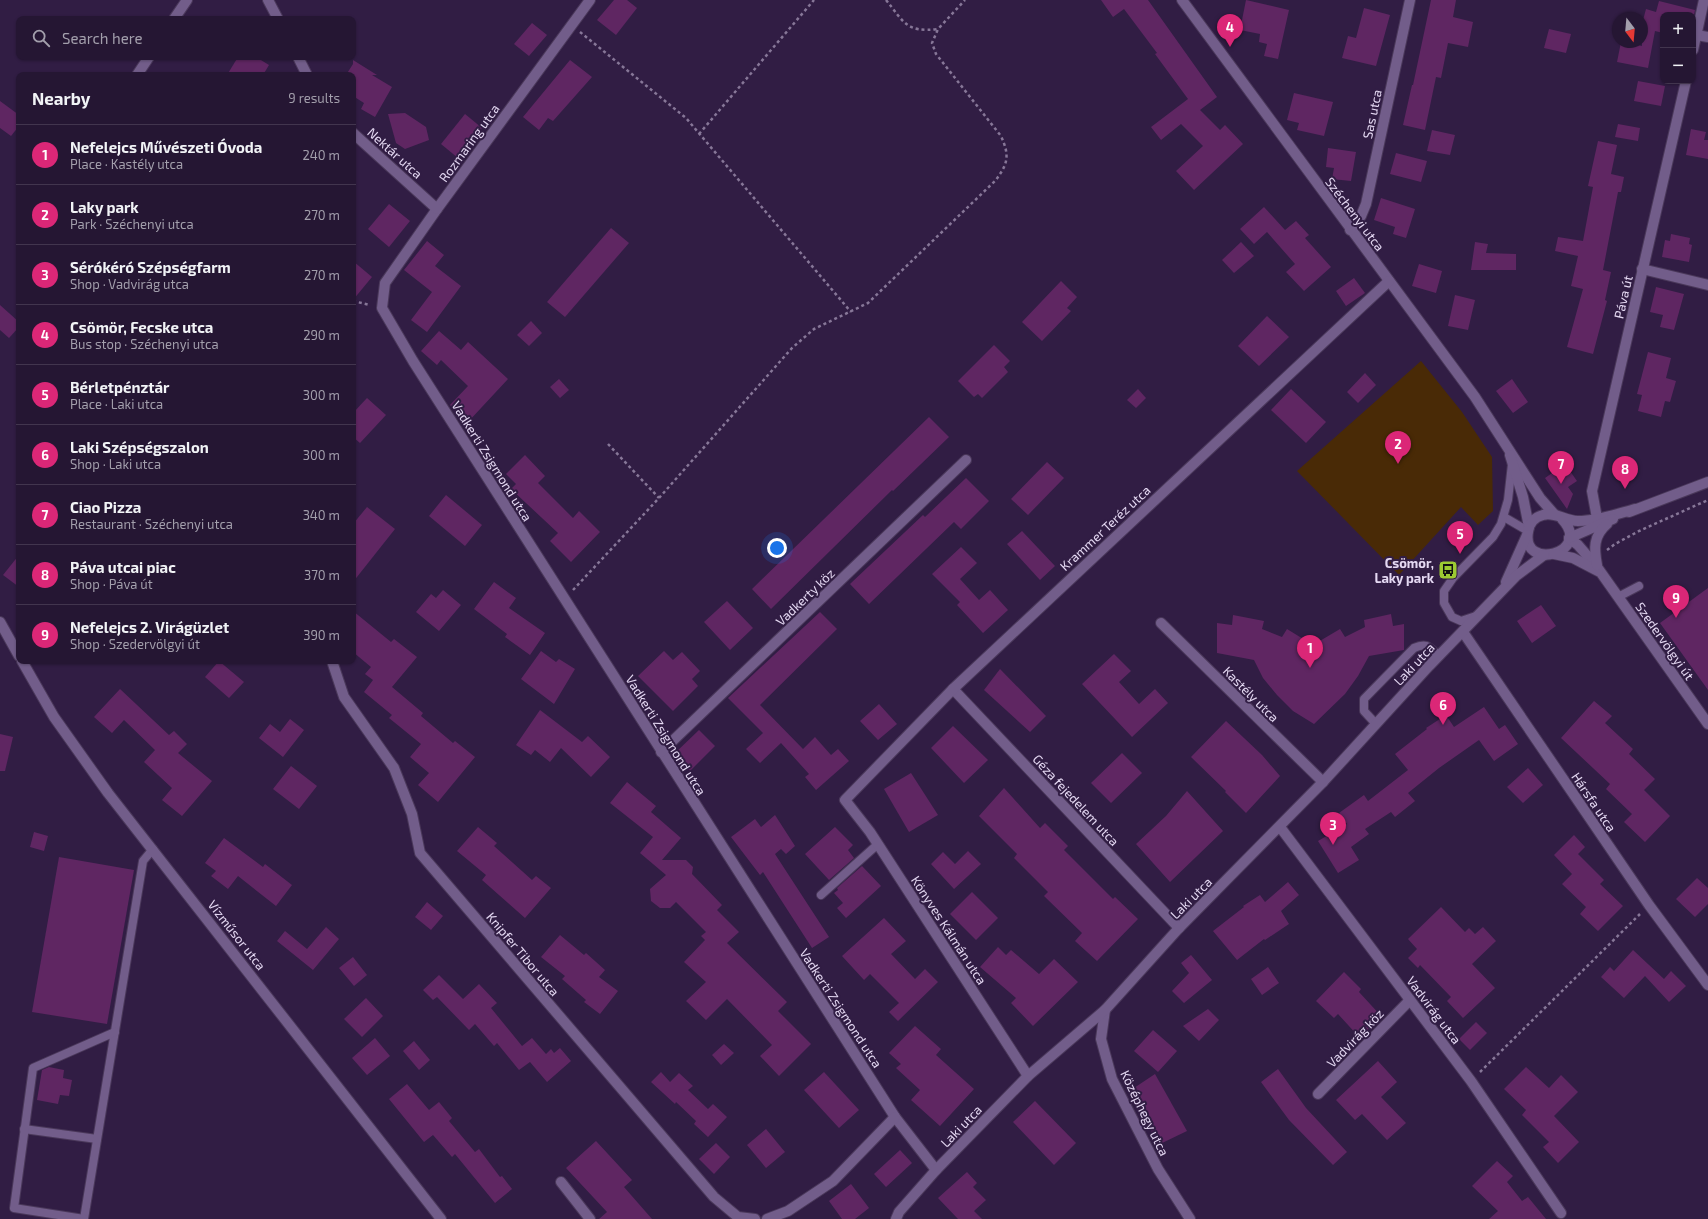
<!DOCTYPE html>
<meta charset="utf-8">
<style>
body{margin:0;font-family:"Exo 2",sans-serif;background:#2d1f3b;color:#f1f3f6}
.controls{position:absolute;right:12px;top:12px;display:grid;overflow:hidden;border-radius:8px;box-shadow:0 1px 3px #0004}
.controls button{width:36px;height:36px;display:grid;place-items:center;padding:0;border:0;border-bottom:1px solid #42354e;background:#251633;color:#f1f3f6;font:20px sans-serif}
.compass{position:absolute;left:1612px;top:12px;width:36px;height:36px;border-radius:50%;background:#251633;box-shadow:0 1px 3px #0004;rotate:164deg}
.you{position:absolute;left:777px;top:548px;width:14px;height:14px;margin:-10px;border:3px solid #fff;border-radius:50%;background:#1a73e8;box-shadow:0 0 0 6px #1a73e833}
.badge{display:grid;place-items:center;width:26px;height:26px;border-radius:50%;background:#db2777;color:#fff;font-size:13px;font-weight:700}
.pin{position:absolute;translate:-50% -33px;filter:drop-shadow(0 1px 2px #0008)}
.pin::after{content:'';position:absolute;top:21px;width:14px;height:12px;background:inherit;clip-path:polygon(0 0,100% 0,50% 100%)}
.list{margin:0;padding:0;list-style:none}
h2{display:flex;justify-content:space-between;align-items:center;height:52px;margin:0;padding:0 16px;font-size:17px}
h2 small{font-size:13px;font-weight:400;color:#a39fac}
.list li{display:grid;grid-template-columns:26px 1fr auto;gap:12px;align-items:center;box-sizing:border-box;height:60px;padding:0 16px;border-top:1px solid #42354e}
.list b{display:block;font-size:15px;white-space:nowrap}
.list p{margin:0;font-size:13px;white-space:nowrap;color:#a39fac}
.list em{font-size:13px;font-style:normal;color:#a39fac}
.icon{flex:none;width:22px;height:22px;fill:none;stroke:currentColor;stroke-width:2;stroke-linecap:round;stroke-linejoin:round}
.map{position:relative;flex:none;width:1708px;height:1219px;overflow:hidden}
.search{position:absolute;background:#251633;box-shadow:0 1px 3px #0004;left:16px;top:16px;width:340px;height:44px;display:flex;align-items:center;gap:10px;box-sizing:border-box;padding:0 14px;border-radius:8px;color:#a39fac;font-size:15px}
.panel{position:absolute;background:#251633;box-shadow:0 1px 3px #0004;left:16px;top:72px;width:340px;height:592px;border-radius:8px}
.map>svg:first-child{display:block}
</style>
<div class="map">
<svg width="1708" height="1219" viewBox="0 0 1708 1219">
<rect width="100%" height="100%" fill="#311d44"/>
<!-- green -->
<path fill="#492a06" d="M1421 361 1462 412 1492 457 1493 511 1478 525 1461 507 1399 575 1297 471Z"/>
<!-- building -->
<g fill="#5f2662">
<path d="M614 0H627L637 8 616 35 597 20Z"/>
<path d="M1101 0H1148L1217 97 1200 110 1220 130 1225 125 1243 144 1194 190 1176 171 1203 146 1181 124 1161 140 1151 127 1188 99 1155 54 1157 53 1124 9 1113 17Z"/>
<path d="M1246 0 1289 10 1278 59 1264 56 1267 44 1259 42 1260 34 1240 30Z"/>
<path d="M1431 0H1456L1453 17 1473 22 1468 47 1448 43 1441 78 1436 77 1425 130 1403 125 1412 85H1413Z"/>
<path d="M1659 1 1695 10 1694 15H1663V33L1655 31 1648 68 1617 62 1621 42 1642 46V24L1646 9 1656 12Z"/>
<path d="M1364 8 1390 15 1376 66 1342 58 1348 36 1356 38Z"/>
<path d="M532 23 547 35 529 56 514 44Z"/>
<path d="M1549 29 1571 34 1566 53 1544 48Z"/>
<path d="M238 57H256L269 65 263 75H227Z"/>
<path d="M353 60 377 75H372L392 87 375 117 361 109 364 103 353 96V75H346L353 64Z"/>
<path d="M570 60 592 77 553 121 548 118 539 130 523 117Z"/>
<path d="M1638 81 1665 86 1661 106 1634 101Z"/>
<path d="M1294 93 1333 102 1324 136 1297 130 1299 123 1287 120Z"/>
<path d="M0 101 19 115V126L11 136 0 128Z"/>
<path d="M405 113 426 127 429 140 405 149 396 143 388 114Z"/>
<path d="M465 114 482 128 458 158 441 144Z"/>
<path d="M1618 124 1640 128 1638 141 1615 137Z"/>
<path d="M1691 129 1706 132 1704 140H1708V159L1686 155Z"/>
<path d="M1432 130 1455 135 1450 155 1427 151Z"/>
<path d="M1598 141 1617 145 1611 174 1624 177 1621 192H1618L1603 270 1611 272 1605 300 1607 301 1593 354 1567 347 1583 289 1571 286 1578 256 1555 251 1558 237 1583 241 1593 187 1588 186Z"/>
<path d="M1328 148 1356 152 1351 181 1332 179 1334 168 1326 167Z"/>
<path d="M1396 153 1427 161 1421 182 1390 174Z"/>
<path d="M1381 198 1415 209 1406 238 1393 234 1395 227 1374 220Z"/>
<path d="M389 204 410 221 389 247 368 229Z"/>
<path d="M1264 207 1285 230 1296 221 1309 235 1305 238 1331 267 1304 291 1286 272 1295 264 1267 232 1254 244 1240 229Z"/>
<path d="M611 228 629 243 565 317 547 302Z"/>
<path d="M1671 234 1690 238 1689 244 1692 245 1689 262 1662 257 1665 240 1670 241Z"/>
<path d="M427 241 444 255 435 266 461 286 427 332 411 320 432 292 404 270Z"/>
<path d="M1241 242 1254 256 1234 273 1222 260Z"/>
<path d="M1475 242 1488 244 1486 253 1516 254V270H1471Z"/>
<path d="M353 261 372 277 353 300Z"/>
<path d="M1419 264 1442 271 1436 293 1412 286Z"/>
<path d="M1354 278 1365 293 1346 306 1336 291Z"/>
<path d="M1061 281 1077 297 1067 308 1071 311 1042 341 1022 322Z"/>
<path d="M1656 287 1684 294 1674 330 1660 327 1663 315 1650 312Z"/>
<path d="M1455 295 1475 300 1468 330 1448 326Z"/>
<path d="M0 305 19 322V327L9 338 0 330Z"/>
<path d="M1267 316 1289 337 1259 366 1238 346Z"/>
<path d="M531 321 542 333 529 346 517 335Z"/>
<path d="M439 331 461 350 468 342 508 379 468 422 450 405 468 386 441 360 437 365 421 351Z"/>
<path d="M994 345 1010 361 1004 367 1008 372 982 398 978 394 974 397 958 381Z"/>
<path d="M1648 352 1671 358 1666 378 1676 381 1670 402 1665 401 1661 417 1638 411 1642 395 1637 394Z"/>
<path d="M1365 373 1376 385 1358 403 1347 392Z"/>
<path d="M559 379 569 390 560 398 550 387Z"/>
<path d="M1512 379 1528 402 1513 413 1496 391Z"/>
<path d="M1138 389 1146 398 1136 408 1127 400Z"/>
<path d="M1291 389 1326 422 1306 443 1271 410Z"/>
<path d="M367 398 386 415 360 443 353 437V413Z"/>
<path d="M929 417 949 437 893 491 892 490 771 609 752 589Z"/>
<path d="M525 455 545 476 538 483 573 518 579 511 600 532 571 562 550 541 558 533 511 489 516 484 506 474Z"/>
<path d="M1047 462 1064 478 1028 515 1011 499Z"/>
<path d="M1565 464 1577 481 1568 487 1573 494 1567 509 1545 478Z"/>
<path d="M966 478 989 501 961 529 954 522 869 604 850 584 923 515 925 517Z"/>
<path d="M446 495 482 525 465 546 429 516Z"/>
<path d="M367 507 395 529 353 582V524Z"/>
<path d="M1022 531 1055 566 1040 580 1007 544Z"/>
<path d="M961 547 977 563 960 579 979 600 990 590 1008 610 983 633 957 605 960 602 932 574Z"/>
<path d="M19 555V587L3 575Z"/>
<path d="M494 582 516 598 509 608 545 633 530 655 505 637 507 634 474 609Z"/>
<path d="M1708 588V690L1660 623Z"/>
<path d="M443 590 461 605 439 631 416 612 431 594 436 598Z"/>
<path d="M727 601 753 628 730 650 704 622Z"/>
<path d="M1541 605 1556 626 1532 643 1517 621Z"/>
<path d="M353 611 391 642 394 639 417 657 392 687 423 713 421 716 453 743 455 741 475 757 438 802 418 785 429 773 410 757 421 744 389 718 392 715 364 692 373 680 365 674 371 667 353 652Z"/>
<path d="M820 612 837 629 760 705 803 749 815 737 831 755 838 749 849 761 816 790 805 777 809 774 781 743 760 763 746 749 763 733 728 698Z"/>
<path d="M1391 614 1393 626 1404 624V650L1369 656 1358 676 1345 694 1314 724 1293 711 1277 695 1263 678 1254 660 1217 653V623L1232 625 1233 615 1264 621 1262 629 1282 637 1287 629 1313 645 1340 629 1345 637 1365 627 1364 620Z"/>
<path d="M541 651 556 662 559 659 575 669 554 704 521 679Z"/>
<path d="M664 651 673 660 682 652 700 671 692 679 698 686 673 711 638 676Z"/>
<path d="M1114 654 1131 671 1119 682 1139 704 1155 689 1168 703 1132 737 1082 684Z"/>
<path d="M219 661 244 682 229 698 205 677Z"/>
<path d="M1000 669 1046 716 1030 732 984 690Z"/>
<path d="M120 689 169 735 174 731 187 744 178 753 212 781 182 816 162 800 172 788 144 762 155 750 124 720 112 733 94 717Z"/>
<path d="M1594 701 1612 716 1605 723 1633 749 1629 754 1655 779 1644 790 1670 816 1645 842 1624 822 1632 814 1606 789 1610 784 1561 738Z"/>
<path d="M879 704 897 724 878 740 860 721Z"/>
<path d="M1484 707 1499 729 1505 725 1518 744 1494 761 1479 740 1439 768 1408 793 1415 801 1395 817 1391 812 1365 829 1369 834 1351 847 1359 860 1338 873 1318 841 1347 824 1339 813 1364 795 1368 801 1408 770 1395 754 1427 729 1426 728 1446 715 1454 727Z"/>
<path d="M540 710 582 742 588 736 610 757 591 777 561 748 550 762 535 750 531 755 516 745Z"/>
<path d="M290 719 304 730 283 757 259 738 270 724 280 732Z"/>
<path d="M1226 721 1262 755 1280 776 1246 813 1225 792 1226 791 1191 757Z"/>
<path d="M953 726 988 760 964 783 931 748Z"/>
<path d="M699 730 715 746 690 771 673 755Z"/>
<path d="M0 734 13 737 5 771H0Z"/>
<path d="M1122 753 1142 773 1111 803 1091 783Z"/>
<path d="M291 766 317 786 299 809 273 789Z"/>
<path d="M1528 768 1543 785 1523 803 1507 787Z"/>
<path d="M911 773 938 815 909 832 884 789Z"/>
<path d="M627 782 656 806 651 812 681 838 662 860H686L693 867 692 874 722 905 717 910 739 932 727 943 787 1002 778 1011 811 1044 779 1076 760 1056 772 1045 727 999 706 1020 686 1001 706 982 684 962 705 940 701 936 706 932 676 902 670 908H660L651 901 650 889 666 875 640 853 653 837 610 803Z"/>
<path d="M1004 788 1040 828 1045 823 1068 846 1064 850 1113 899 1115 897 1138 919 1097 961 1075 941 1082 933 1044 896 1048 892 1014 858 1017 854 979 816Z"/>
<path d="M1187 791 1223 831 1170 882 1136 844 1166 816Z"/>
<path d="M775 815 795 846 786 854 781 849 775 854 829 937 812 948 763 872 760 875 731 837 755 819 761 827Z"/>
<path d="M478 827 497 843 494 846 532 880 536 876 551 888 525 918 482 880 486 875 457 851Z"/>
<path d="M835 827 853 845 848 850 854 858 829 880 805 854Z"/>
<path d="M34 832 48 836 44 851 30 847Z"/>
<path d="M1574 835 1585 847 1578 854 1604 880 1600 884 1623 906 1598 931 1580 914 1586 907 1562 884 1572 874 1554 855Z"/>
<path d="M224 838 263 867 265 864 292 885 276 906 238 876 228 889 211 876 216 871 205 863Z"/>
<path d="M968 851 981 864 954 889 931 864 943 852 955 864Z"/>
<path d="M59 857 134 870 107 1024 32 1012Z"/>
<path d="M862 866 881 886 846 918 837 908 843 903 834 893 838 890 837 888Z"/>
<path d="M1697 878 1708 888V904L1695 917 1676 899Z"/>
<path d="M1288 882 1299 895 1281 911 1289 924 1265 940 1264 939 1237 960 1213 931 1244 907 1243 906 1260 895 1265 902Z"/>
<path d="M972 892 998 918 976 940 950 914Z"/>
<path d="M427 902 443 916 431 930 415 917Z"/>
<path d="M1441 907 1465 932 1469 928 1475 934 1483 927 1496 941 1472 964 1495 988 1463 1018 1447 1001 1451 997 1420 965 1418 968 1408 958 1417 949 1408 939Z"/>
<path d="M884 918 906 941 891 954 915 979 925 969 938 982 898 1021 889 1012 899 1003 870 974 864 980 842 956Z"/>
<path d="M326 927 339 939 313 970 277 941 285 931 307 949Z"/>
<path d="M560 935 584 955 586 953 605 970 599 977 618 991 600 1014 584 1002 586 1000 562 979 565 976 541 957Z"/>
<path d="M998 947 1006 955 1011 950 1039 974 1054 959 1078 982 1033 1026 1011 1003 1016 998 980 967Z"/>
<path d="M1633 950 1664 979 1671 971 1686 986 1669 1002 1645 976 1624 998 1601 977 1610 967 1614 971Z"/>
<path d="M1191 955 1212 980 1184 1003 1172 991 1189 973 1181 963Z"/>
<path d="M353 957 367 975 354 986 339 968Z"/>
<path d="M1268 967 1279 983 1262 995 1251 979Z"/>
<path d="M1344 972 1361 989 1359 992 1382 1017 1359 1037 1338 1014 1334 1018 1316 1001Z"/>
<path d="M439 975 463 999 479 984 497 1003 491 1008 522 1046 532 1038 546 1054 551 1049 554 1053 560 1048 571 1061 547 1082 530 1062 519 1070 497 1043 494 1046 475 1024 469 1030 437 997 433 1000 423 990Z"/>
<path d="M366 998 383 1016 362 1037 344 1019Z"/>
<path d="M1208 1009 1219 1020 1199 1041 1183 1026Z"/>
<path d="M1476 1022 1487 1033 1470 1050 1459 1039Z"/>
<path d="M915 1026 941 1049 936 1055 974 1089 940 1126 911 1100 920 1090 896 1068 901 1064 889 1053Z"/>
<path d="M1153 1030 1177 1051 1158 1072 1134 1051Z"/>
<path d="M375 1038 390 1056 367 1075 352 1058Z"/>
<path d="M414 1041 430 1060 419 1070 403 1051Z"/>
<path d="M724 1044 734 1053 721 1065 712 1055Z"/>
<path d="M1378 1061 1397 1082 1381 1097 1406 1123 1387 1140 1362 1114 1355 1120 1336 1100Z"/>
<path d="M49 1067 64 1070 63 1078 72 1080 69 1096 60 1095 58 1104 37 1100 42 1070Z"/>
<path d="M1526 1067 1549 1088 1561 1075 1578 1092 1554 1116 1579 1142 1558 1163 1543 1147 1549 1142 1522 1115 1526 1110 1504 1089Z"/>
<path d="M1278 1069 1306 1108 1347 1152 1333 1165 1289 1120 1261 1082Z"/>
<path d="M661 1072 670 1082 679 1073 693 1086 688 1090 708 1109 713 1104 727 1117 708 1137 694 1124 696 1121 676 1102 675 1104 651 1082Z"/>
<path d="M824 1072 859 1110 839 1128 804 1090Z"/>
<path d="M1155 1074 1187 1131 1158 1145 1131 1090Z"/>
<path d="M407 1084 429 1110 439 1102 452 1118 449 1121 475 1152 479 1149 500 1177 502 1176 512 1189 495 1203 455 1154 452 1157 433 1135 424 1142 389 1099Z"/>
<path d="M1035 1101 1076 1143 1054 1165 1013 1122Z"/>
<path d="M766 1129 785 1152 766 1168 747 1145Z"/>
<path d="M596 1141 632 1180 624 1187 652 1219H599L607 1212 566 1168Z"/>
<path d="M716 1143 730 1157 714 1174 699 1159Z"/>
<path d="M900 1150 912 1163 886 1187 874 1174Z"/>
<path d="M1497 1161 1513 1176 1507 1182 1522 1201 1528 1197 1546 1219H1489L1498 1211 1472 1186Z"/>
<path d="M967 1172 977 1183 973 1187 986 1200 974 1211 982 1219H958L938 1198Z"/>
<path d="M851 1184 869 1208 855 1219H842L829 1201Z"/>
</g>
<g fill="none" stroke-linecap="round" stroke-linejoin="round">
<!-- service casing -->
<g stroke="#4a385a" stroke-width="10">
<g id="service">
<path d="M1504 517 1528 531"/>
<path d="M1618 597 1639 586"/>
<path d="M1476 616 1461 621 1452 617 1444 603V591L1453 578 1493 537 1501 524 1508 500 1512 464"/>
<path d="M1376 724 1364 711V699L1414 648C1427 642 1429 647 1439 656"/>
<path d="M821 895 878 844"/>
<path d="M24 1129 97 1139"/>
<path d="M84 1219 143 861 153 849"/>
<path d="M84 1219 14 1208 33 1068 115 1032"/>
</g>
</g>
<!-- minor casing -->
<g stroke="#4a385a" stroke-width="12">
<g id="minor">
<path d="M268 0 278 19"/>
<path d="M590 0 437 209 385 283 382 308 413 361 895 1117 936 1170"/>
<path d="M1182 0 1475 397 1540 498 1554 514"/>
<path d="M174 19 187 0"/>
<path d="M1697 35 1708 37"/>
<path d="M1693 50 1704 0"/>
<path d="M298 57 307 75"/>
<path d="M137 75 149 57"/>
<path d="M353 133 437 209"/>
<path d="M1350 230 1361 216 1366 204 1410 0"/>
<path d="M1642 269 1708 285"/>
<path d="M1510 455 1523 497 1529 527"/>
<path d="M1629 512 1708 482"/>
<path d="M1597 518 1592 491 1686 81"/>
<path d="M1562 519C1594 553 1521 572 1528 532 1529 523 1535 517 1543 515 1554 511 1565 521 1578 521 1597 521 1617 514 1635 509"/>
<path d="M1569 538 1578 545 1597 567 1708 724"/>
<path d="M1569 538 1613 519"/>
<path d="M1554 554 1573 558 1598 571"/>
<path d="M1597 565C1594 549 1593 536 1607 524"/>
<path d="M1506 582 1527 535"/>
<path d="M0 622 19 656"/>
<path d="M1161 623 1323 782"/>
<path d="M1463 632 1649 905 1708 985"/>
<path d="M22 661 54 717 108 793 441 1219"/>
<path d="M332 661 344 697 394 768 412 814 420 853 714 1197 738 1217 755 1219"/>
<path d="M953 689 1179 928"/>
<path d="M661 752 966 460"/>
<path d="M1280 827 1471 1081 1561 1213"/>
<path d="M1105 1010 1101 1039 1112 1079 1158 1169 1190 1219"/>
<path d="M1028 1076 870 832 845 800 953 689 1389 281"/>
<path d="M1318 1094 1410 1000"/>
<path d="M561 1182 590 1219"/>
<path d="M767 1219 788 1211 833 1181 895 1117"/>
<path d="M896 1219 899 1212 936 1170 1028 1076 1105 1010 1179 928 1323 782 1429 666 1516 576 1544 555"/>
</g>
</g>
<!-- path -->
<g stroke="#877798" stroke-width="2.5" stroke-dasharray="3 3" stroke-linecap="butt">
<path d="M886 0C904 22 906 33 938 29"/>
<path d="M580 32 686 118 851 312"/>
<path d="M699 134 814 0"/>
<path d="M353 301 370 305"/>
<path d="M608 444 659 498"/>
<path d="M1607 550 1615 544 1639 531 1708 500"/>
<path d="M573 590 659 498 792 348 814 329 868 303 995 181C1008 164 1010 156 1001 136L936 54 932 43 938 29 965 0"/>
<path d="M1480 1072 1640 914"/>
</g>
<!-- service -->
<use href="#service" stroke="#725d8a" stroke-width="8"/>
<!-- minor -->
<use href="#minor" stroke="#725d8a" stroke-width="10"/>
</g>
<!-- icons -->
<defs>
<g id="bus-square" transform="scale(1)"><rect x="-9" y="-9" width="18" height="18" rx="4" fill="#9cca32" stroke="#311d44"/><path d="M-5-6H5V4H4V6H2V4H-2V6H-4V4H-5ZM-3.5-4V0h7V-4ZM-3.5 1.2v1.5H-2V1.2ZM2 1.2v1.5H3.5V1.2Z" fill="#111"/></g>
</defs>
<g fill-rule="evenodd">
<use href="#bus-square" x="1448" y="570"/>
</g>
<g text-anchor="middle" stroke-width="4" stroke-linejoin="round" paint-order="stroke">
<!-- street labels -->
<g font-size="13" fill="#e5d9f3" stroke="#311d44">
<text transform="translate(1372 114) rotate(-78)" y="5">Sas utca</text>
<text transform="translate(469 143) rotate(-54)" y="5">Rozmaring utca</text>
<text transform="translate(395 153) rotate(42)" y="5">Nektár utca</text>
<text transform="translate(1355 214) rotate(53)" y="5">Széchenyi utca</text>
<text transform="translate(1623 297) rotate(-77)" y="5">Páva út</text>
<text transform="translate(492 461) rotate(58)" y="5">Vadkerti Zsigmond utca</text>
<text transform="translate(1105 528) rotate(-43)" y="5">Krammer Teréz utca</text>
<text transform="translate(805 597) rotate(-44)" y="5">Vadkerty köz</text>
<text transform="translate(1665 641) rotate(55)" y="5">Szedervölgyi út</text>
<text transform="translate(1414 664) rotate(-47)" y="5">Laki utca</text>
<text transform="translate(1251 694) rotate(45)" y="5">Kastély utca</text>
<text transform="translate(666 735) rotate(58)" y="5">Vadkerti Zsigmond utca</text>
<text transform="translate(1076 800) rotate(47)" y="5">Géza fejedelem utca</text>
<text transform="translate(1594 802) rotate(56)" y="5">Hársfa utca</text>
<text transform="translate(1191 898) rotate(-45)" y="5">Laki utca</text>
<text transform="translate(949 930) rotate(57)" y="5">Könyves Kálmán utca</text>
<text transform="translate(237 935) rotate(52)" y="5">Vízműsor utca</text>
<text transform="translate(523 954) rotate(50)" y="5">Knipfer Tibor utca</text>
<text transform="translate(841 1008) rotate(57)" y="5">Vadkerti Zsigmond utca</text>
<text transform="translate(1434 1010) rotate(53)" y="5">Vadvirág utca</text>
<text transform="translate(1355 1038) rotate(-46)" y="5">Vadvirág köz</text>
<text transform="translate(1145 1113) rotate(64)" y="5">Középhegy utca</text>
<text transform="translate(961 1126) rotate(-46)" y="5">Laki utca</text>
</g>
<!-- poi labels -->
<g font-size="13" font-weight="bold" fill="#e5d9f3" stroke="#311d44" text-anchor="end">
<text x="1434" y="568">Csömör,<tspan x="1434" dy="15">Laky park</tspan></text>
</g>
</g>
</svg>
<div class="controls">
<button>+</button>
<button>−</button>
</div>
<svg class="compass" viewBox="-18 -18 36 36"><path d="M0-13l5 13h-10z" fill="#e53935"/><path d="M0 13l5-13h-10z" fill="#a39fac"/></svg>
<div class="you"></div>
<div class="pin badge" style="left:1310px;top:668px">1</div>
<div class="pin badge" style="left:1398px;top:464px">2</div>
<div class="pin badge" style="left:1333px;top:845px">3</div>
<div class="pin badge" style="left:1230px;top:47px">4</div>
<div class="pin badge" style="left:1460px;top:554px">5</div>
<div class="pin badge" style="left:1443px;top:725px">6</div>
<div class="pin badge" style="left:1561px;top:484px">7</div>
<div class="pin badge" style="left:1625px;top:489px">8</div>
<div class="pin badge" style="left:1676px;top:618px">9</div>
<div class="search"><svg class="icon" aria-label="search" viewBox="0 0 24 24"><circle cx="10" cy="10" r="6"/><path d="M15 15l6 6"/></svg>Search here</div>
<section class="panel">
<h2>Nearby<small>9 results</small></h2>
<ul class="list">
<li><span class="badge">1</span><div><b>Nefelejcs Művészeti Óvoda</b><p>Place · Kastély utca</p></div><em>240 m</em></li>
<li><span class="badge">2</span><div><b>Laky park</b><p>Park · Széchenyi utca</p></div><em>270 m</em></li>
<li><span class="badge">3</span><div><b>Sérókéró Szépségfarm</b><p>Shop · Vadvirág utca</p></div><em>270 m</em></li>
<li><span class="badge">4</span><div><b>Csömör, Fecske utca</b><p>Bus stop · Széchenyi utca</p></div><em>290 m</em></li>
<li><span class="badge">5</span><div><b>Bérletpénztár</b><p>Place · Laki utca</p></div><em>300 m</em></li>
<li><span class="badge">6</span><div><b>Laki Szépségszalon</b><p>Shop · Laki utca</p></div><em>300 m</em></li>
<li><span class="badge">7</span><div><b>Ciao Pizza</b><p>Restaurant · Széchenyi utca</p></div><em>340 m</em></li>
<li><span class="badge">8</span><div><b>Páva utcai piac</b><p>Shop · Páva út</p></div><em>370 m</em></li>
<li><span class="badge">9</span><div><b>Nefelejcs 2. Virágüzlet</b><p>Shop · Szedervölgyi út</p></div><em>390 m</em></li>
</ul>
</section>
</div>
